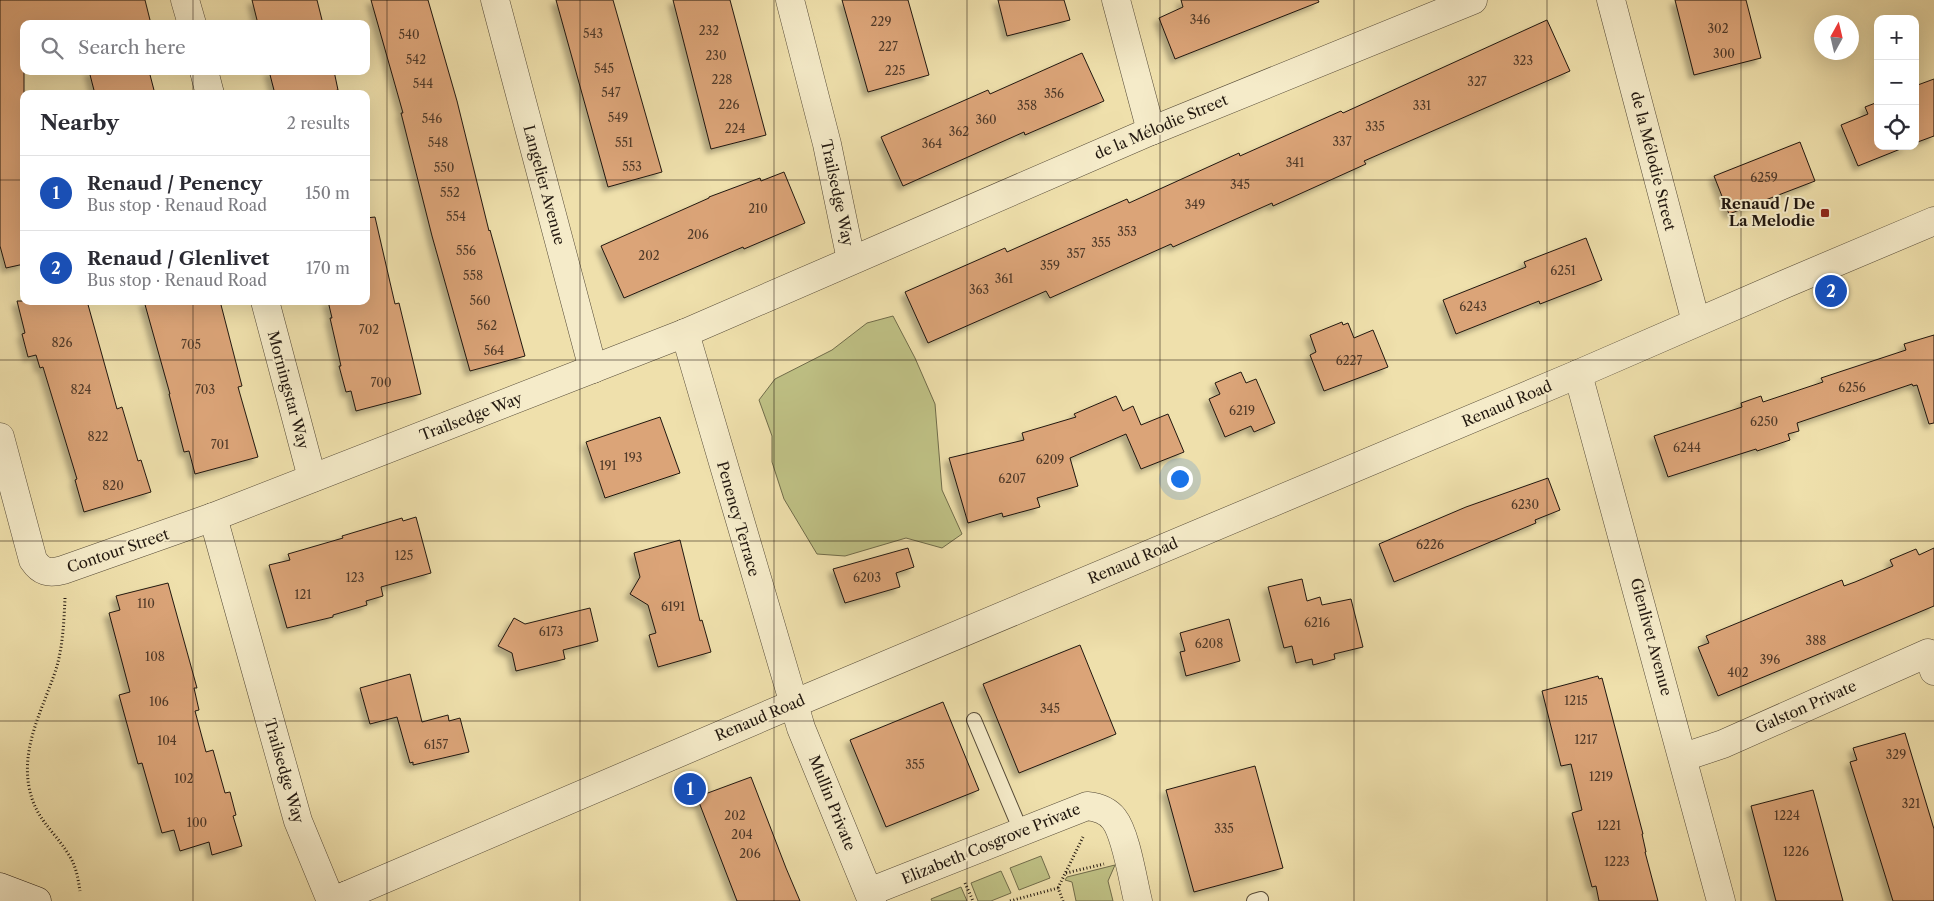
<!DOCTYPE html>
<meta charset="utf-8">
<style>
body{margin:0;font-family:"Libre Caslon Text",serif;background:#f2f2f3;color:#2b2b33}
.controls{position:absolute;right:15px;top:15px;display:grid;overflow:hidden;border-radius:10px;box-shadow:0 5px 20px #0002}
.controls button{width:45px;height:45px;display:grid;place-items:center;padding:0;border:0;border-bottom:1px solid #e1e1e2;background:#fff;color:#2b2b33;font:25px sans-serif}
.compass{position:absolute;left:1814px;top:15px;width:45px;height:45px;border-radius:50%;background:#fff;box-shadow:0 5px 20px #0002;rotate:8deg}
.you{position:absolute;left:1179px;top:478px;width:18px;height:18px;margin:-12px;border:4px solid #fff;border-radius:50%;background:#1a73e8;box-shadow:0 0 0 8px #1a73e833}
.badge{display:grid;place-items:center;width:32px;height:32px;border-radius:50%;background:#8f2418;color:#fff;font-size:16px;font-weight:700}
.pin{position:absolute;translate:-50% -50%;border:2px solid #fff;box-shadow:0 1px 5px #0006}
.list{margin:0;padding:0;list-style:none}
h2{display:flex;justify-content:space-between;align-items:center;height:65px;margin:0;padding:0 20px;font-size:21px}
h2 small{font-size:16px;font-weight:400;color:#7c7c81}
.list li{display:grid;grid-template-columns:32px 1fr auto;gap:15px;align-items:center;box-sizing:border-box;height:75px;padding:0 20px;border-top:1px solid #e1e1e2}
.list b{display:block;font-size:19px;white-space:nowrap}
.list p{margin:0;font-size:16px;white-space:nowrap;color:#7c7c81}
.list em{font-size:16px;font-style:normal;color:#7c7c81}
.icon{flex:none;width:28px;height:28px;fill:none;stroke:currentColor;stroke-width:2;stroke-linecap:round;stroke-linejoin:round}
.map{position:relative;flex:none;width:1934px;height:901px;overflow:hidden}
.search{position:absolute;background:#fff;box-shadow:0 5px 20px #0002;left:20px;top:20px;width:350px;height:55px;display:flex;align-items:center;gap:12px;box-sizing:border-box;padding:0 18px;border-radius:10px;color:#7c7c81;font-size:19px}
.panel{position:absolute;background:#fff;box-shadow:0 5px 20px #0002;left:20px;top:90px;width:350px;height:215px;border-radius:10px}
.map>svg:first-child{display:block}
</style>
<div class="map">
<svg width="1934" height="901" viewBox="0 0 1934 901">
<defs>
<filter id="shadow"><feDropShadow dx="-4.5" dy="4.5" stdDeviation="2.5" flood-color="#0004"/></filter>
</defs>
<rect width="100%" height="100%" fill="#efe0ac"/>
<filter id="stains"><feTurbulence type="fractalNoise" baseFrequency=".004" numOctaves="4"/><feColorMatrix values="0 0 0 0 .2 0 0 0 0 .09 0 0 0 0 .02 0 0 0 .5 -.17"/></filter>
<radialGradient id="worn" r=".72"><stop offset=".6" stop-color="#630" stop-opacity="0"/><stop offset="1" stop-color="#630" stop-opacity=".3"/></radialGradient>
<!-- green -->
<g fill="#bfc185" stroke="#706c4a">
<path d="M893 316 915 358 935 404 942 490 962 534 942 548 906 538 845 556 817 554 784 499 772 462V436L759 400 775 379 832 350 867 323Z"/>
<path d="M1041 856 1050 878 1019 890 1010 868Z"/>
<path d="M1115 865 1108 881 1113 901H1076L1072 882 1065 880 1067 877Z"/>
<path d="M1001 871 1011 893 991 901H978L971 883Z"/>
<path d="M961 887 967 901H932L931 899Z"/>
</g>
<!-- building -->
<g fill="#dba478" stroke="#21170f" filter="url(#shadow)">
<path d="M0 0H145L151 24H24V264L6 268 0 246Z"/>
<path d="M252 0H317L323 24H258Z"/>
<path d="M371 0H428L457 101 489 231 490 230 525 356 470 371 432 236 401 113H403Z"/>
<path d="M556 0H613L662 172 608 187Z"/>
<path d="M673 0H730L766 135 711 149Z"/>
<path d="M842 0H908L929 75 868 92Z"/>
<path d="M998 0H1064L1070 20 1007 36Z"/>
<path d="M1181 0H1318L1319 2 1175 59 1159 18 1183 7Z"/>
<path d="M1675 0H1746L1761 58 1694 75Z"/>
<path d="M1547 20 1570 71 1364 161 1366 164 1273 206 1272 203 1173 247 1171 244 1050 298 1046 291 928 343 905 292 1005 248 1007 252 1127 199 1129 203 1239 153 1240 156 1341 111 1343 113Z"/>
<path d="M1082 53 1104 101 1025 135 1024 132 903 186 881 137 988 90 990 94Z"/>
<path d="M89 71H149L155 94H95Z"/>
<path d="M269 71H334L338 90 321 94H275Z"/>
<path d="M1934 79V136L1915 143V86Z"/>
<path d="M1878 102V146H1908L1858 166 1841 125 1868 114 1865 107Z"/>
<path d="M1800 142 1815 181 1729 214 1714 176Z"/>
<path d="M784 172 805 223 744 249 743 247 624 298 601 246 709 198V197L760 178 761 181Z"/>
<path d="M375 217 395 304 399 303 421 394 356 411 351 391 346 392 339 366H341L330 318H332L328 301H366V218Z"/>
<path d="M1586 238 1602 280 1540 304 1539 301 1456 334 1443 300 1526 267 1524 262Z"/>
<path d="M17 301H87L117 409 122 407 138 461 141 460 151 492 84 512 75 480 77 479 43 367 40 368 36 355 28 357 22 334 25 333Z"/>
<path d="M144 301H220L242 386 238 387 258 457 195 474 189 451 184 452 169 394H170Z"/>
<path d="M1342 322 1343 325 1348 323 1354 338 1373 330 1388 367 1324 391 1310 355 1316 352 1310 335Z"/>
<path d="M1934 335V423L1929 424 1917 385 1913 386 1912 384 1797 423 1799 431 1788 434 1790 440 1757 451 1756 449 1668 477 1654 436 1742 407 1741 403 1761 396 1763 402 1823 382 1821 378 1906 350 1904 344Z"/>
<path d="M1241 372 1246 383 1256 379 1275 423 1254 432 1251 426 1225 437 1209 399 1220 394 1215 383Z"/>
<path d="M1116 396 1123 411 1133 406 1141 425 1168 414 1184 452 1141 469 1126 434 1070 458 1078 486 1037 498 1040 507 1003 517 1002 513 968 523 949 458 1024 440 1022 433 1076 417 1074 414Z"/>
<path d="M660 417 680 473 605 498 586 442Z"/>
<path d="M1548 478 1560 510 1535 520 1536 523 1394 582 1379 544 1466 507Z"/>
<path d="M416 517 431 573 381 587 383 596 366 601 367 605 333 615V617L287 628 269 565 290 560 288 554 343 538 342 536 402 518 403 521Z"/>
<path d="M680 540 700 621 702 620 711 652 658 667 649 635 656 633 648 605 630 594 640 577 634 553Z"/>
<path d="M908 548 914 567 896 573 900 587 845 603 833 569Z"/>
<path d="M1934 548V606L1718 696 1698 647 1709 643 1706 636 1842 580 1844 586 1855 582 1893 566 1890 560 1916 549 1919 555Z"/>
<path d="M1302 579 1307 601 1320 597 1322 605 1351 599 1363 647 1334 654 1335 659 1313 665 1312 659 1296 663 1292 646 1284 648 1268 587Z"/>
<path d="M168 583 197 688H194L199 710 195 711 206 752 213 750 225 793 230 792 236 815 233 816 242 846 212 855 209 842 180 851 174 830 162 833 142 763 138 764 119 695 130 692 109 613 120 610 116 596Z"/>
<path d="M590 608 598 641 563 650 565 659 516 671 512 653 498 646 514 618 525 624Z"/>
<path d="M1229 619 1240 661 1186 676 1180 652 1185 651 1180 633Z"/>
<path d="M1080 645 1116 734 1019 773 983 684Z"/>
<path d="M410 674 422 722 448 715 449 721 460 718 469 752 413 765V762L410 763 397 717 370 724 360 688Z"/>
<path d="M1598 676 1599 679 1602 678 1643 834H1642L1646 852H1645L1658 901H1599L1596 886 1592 887 1572 813 1582 810 1571 764 1561 766 1542 691Z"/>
<path d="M943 702 979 790 886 827 850 740Z"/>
<path d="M1905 733 1934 829V901H1893L1850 762 1857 760 1853 748Z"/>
<path d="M1255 766 1283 868 1194 892 1166 790Z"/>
<path d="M751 777 786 868 800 901H737L697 797Z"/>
<path d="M1813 790 1843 901H1776L1751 806Z"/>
</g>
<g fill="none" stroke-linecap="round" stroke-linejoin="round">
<!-- service casing -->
<g stroke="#544936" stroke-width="16">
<g id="service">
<path d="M974 720 1021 831"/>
<path d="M1254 901 1261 899"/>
</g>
</g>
<!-- minor casing -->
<g stroke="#544936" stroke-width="29">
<g id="minor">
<path d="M185 0 192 24"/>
<path d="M495 0 593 369"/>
<path d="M790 0 827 144 851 260"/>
<path d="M1116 0 1151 131"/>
<path d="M1611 0 1696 322"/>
<path d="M204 71 210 94"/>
<path d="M265 301 312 478"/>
<path d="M685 333 801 728 872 901"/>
<path d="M1578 374 1721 901"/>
<path d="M0 437 33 560C41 572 49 574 63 570L213 517 685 333 1151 131 1473 0"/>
<path d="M213 517 298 821 331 901"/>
<path d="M1684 757 1723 744 1928 653 1934 671"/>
<path d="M869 892 1087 806C1097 807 1108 811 1114 819 1126 834 1133 881 1138 901"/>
</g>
</g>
<!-- tertiary casing -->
<g stroke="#544936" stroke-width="29">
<path id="tertiary" d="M333 901 793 704 1578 374 1785 284 1934 221"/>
</g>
<!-- secondary casing -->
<g stroke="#21170f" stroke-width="29">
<g id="secondary">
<path d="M0 887 37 901"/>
<path d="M344 901 347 895"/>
</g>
</g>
<!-- path -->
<g stroke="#21170f" stroke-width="3" stroke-dasharray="1 2.5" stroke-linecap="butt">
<path d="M65 598C64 620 63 644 57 666 45 705 21 744 29 787 35 819 53 829 69 855 76 866 78 878 80 891"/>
<path d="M1066 873 1104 864"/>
<path d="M965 883 973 901"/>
<path d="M1058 888 1083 837"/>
<path d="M1010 901 1058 888 1063 901"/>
</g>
<!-- service -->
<use href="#service" stroke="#f5ebc9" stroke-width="14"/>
<!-- minor -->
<use href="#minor" stroke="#f5ebc9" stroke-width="28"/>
<!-- tertiary -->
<use href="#tertiary" stroke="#f5ebc9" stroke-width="28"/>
<!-- secondary -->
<use href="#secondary" stroke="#f5ebc9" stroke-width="28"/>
</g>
<!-- grid -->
<path fill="none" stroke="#21170f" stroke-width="1" stroke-opacity="0.55" d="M193 0V24M387 0V901M580 0V901M774 0V901M967 0V901M1160 0V901M1354 0V901M1547 0V901M1741 0V901M193 71V94M0 180H24M366 180H1934M193 301V901M0 360H1934M0 541H1934M0 721H1934"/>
<!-- markers -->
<rect fill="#8f2418" stroke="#f5ebc9" stroke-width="2" x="1820" y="208" width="10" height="10" rx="2.5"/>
<g text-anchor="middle" stroke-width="4" stroke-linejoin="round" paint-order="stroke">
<!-- number labels -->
<g font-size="12" fill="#503a29">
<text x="1200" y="24">346</text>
<text x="881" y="26">229</text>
<text x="1718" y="33">302</text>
<text x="709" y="35">232</text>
<text x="593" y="38">543</text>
<text x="409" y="39">540</text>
<text x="888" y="51">227</text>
<text x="1724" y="58">300</text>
<text x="716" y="60">230</text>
<text x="416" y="64">542</text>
<text x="1523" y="65">323</text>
<text x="604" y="73">545</text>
<text x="895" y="75">225</text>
<text x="722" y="84">228</text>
<text x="1477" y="86">327</text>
<text x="423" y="88">544</text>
<text x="611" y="97">547</text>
<text x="1054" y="98">356</text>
<text x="729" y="109">226</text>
<text x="1027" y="110">358</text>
<text x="1422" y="110">331</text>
<text x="618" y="122">549</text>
<text x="432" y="123">546</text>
<text x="986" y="124">360</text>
<text x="1375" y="131">335</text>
<text x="735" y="133">224</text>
<text x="959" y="136">362</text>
<text x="1342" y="146">337</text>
<text x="438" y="147">548</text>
<text x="624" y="147">551</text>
<text x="932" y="148">364</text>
<text x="1295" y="167">341</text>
<text x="632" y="171">553</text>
<text x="444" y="172">550</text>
<text x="1764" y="182">6259</text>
<text x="1240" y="189">345</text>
<text x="450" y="197">552</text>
<text x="1195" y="209">349</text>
<text x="758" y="213">210</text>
<text x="456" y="221">554</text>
<text x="1127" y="236">353</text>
<text x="698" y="239">206</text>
<text x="1101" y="247">355</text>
<text x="466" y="255">556</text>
<text x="1076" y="258">357</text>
<text x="649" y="260">202</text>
<text x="1050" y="270">359</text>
<text x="1563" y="275">6251</text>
<text x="473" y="280">558</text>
<text x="1004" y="283">361</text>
<text x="979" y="294">363</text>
<text x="480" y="305">560</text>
<text x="1473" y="311">6243</text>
<text x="487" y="330">562</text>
<text x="369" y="334">702</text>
<text x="62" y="347">826</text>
<text x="191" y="349">705</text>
<text x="494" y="355">564</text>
<text x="1349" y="365">6227</text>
<text x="381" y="387">700</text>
<text x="1852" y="392">6256</text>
<text x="81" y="394">824</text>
<text x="205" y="394">703</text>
<text x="1242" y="415">6219</text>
<text x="1764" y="426">6250</text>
<text x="98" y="441">822</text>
<text x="220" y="449">701</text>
<text x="1687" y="452">6244</text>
<text x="633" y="462">193</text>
<text x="1050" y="464">6209</text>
<text x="608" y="470">191</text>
<text x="1012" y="483">6207</text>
<text x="113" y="490">820</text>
<text x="1525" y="509">6230</text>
<text x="1430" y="549">6226</text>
<text x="404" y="560">125</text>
<text x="355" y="582">123</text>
<text x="867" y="582">6203</text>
<text x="303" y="599">121</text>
<text x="146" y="608">110</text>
<text x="673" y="611">6191</text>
<text x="1317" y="627">6216</text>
<text x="551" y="636">6173</text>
<text x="1816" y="645">388</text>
<text x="1209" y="648">6208</text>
<text x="155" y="661">108</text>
<text x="1770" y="664">396</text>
<text x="1738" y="677">402</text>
<text x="1576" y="705">1215</text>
<text x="159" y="706">106</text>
<text x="1050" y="713">345</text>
<text x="1586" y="744">1217</text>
<text x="167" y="745">104</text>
<text x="436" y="749">6157</text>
<text x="1896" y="759">329</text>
<text x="915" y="769">355</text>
<text x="1601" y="781">1219</text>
<text x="184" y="783">102</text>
<text x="1911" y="808">321</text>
<text x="735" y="820">202</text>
<text x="1787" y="820">1224</text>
<text x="197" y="827">100</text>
<text x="1609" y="830">1221</text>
<text x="1224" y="833">335</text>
<text x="742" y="839">204</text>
<text x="1796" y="856">1226</text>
<text x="750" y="858">206</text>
<text x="1617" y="866">1223</text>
</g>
<!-- street labels -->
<g font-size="15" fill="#21170f" stroke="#f5ebc9">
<text transform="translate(1161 127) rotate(-23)" y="5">de la Mélodie Street</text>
<text transform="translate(1653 161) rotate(76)" y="5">de la Mélodie Street</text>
<text transform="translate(544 185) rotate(75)" y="5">Langelier Avenue</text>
<text transform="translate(837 193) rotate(78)" y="5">Trailsedge Way</text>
<text transform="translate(288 390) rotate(75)" y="5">Morningstar Way</text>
<text transform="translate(1507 404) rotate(-23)" y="5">Renaud Road</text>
<text transform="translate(471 417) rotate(-21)" y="5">Trailsedge Way</text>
<text transform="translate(738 519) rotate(74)" y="5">Penency Terrace</text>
<text transform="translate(118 551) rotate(-19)" y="5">Contour Street</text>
<text transform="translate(1133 561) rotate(-23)" y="5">Renaud Road</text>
<text transform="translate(1651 637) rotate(75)" y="5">Glenlivet Avenue</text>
<text transform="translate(1806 707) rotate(-24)" y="5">Galston Private</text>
<text transform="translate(760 718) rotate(-23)" y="5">Renaud Road</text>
<text transform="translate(284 771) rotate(74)" y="5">Trailsedge Way</text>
<text transform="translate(832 803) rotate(68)" y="5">Mullin Private</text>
<text transform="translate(991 844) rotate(-22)" y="5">Elizabeth Cosgrove Private</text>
</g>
<!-- poi labels -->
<g font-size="15" font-weight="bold" fill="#21170f" stroke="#f5ebc9" text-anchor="end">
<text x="1815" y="209">Renaud / De<tspan x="1815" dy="17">La Melodie</tspan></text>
</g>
</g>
<rect width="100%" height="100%" filter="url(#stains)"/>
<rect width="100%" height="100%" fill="url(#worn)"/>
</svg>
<div class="controls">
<button>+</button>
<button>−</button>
<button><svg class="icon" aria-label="locate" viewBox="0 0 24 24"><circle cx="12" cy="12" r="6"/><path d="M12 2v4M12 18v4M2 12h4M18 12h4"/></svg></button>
</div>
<svg class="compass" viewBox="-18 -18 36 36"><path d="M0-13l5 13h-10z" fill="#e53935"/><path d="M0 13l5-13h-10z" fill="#7c7c81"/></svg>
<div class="you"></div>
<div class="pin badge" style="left:690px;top:789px;background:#1a4fb4">1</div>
<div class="pin badge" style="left:1831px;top:291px;background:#1a4fb4">2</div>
<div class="search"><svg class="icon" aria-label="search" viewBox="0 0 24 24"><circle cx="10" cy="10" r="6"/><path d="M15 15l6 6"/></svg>Search here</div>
<section class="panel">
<h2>Nearby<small>2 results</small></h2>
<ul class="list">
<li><span class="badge" style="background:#1a4fb4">1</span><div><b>Renaud / Penency</b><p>Bus stop · Renaud Road</p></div><em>150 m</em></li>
<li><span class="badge" style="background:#1a4fb4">2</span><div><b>Renaud / Glenlivet</b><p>Bus stop · Renaud Road</p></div><em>170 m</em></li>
</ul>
</section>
</div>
